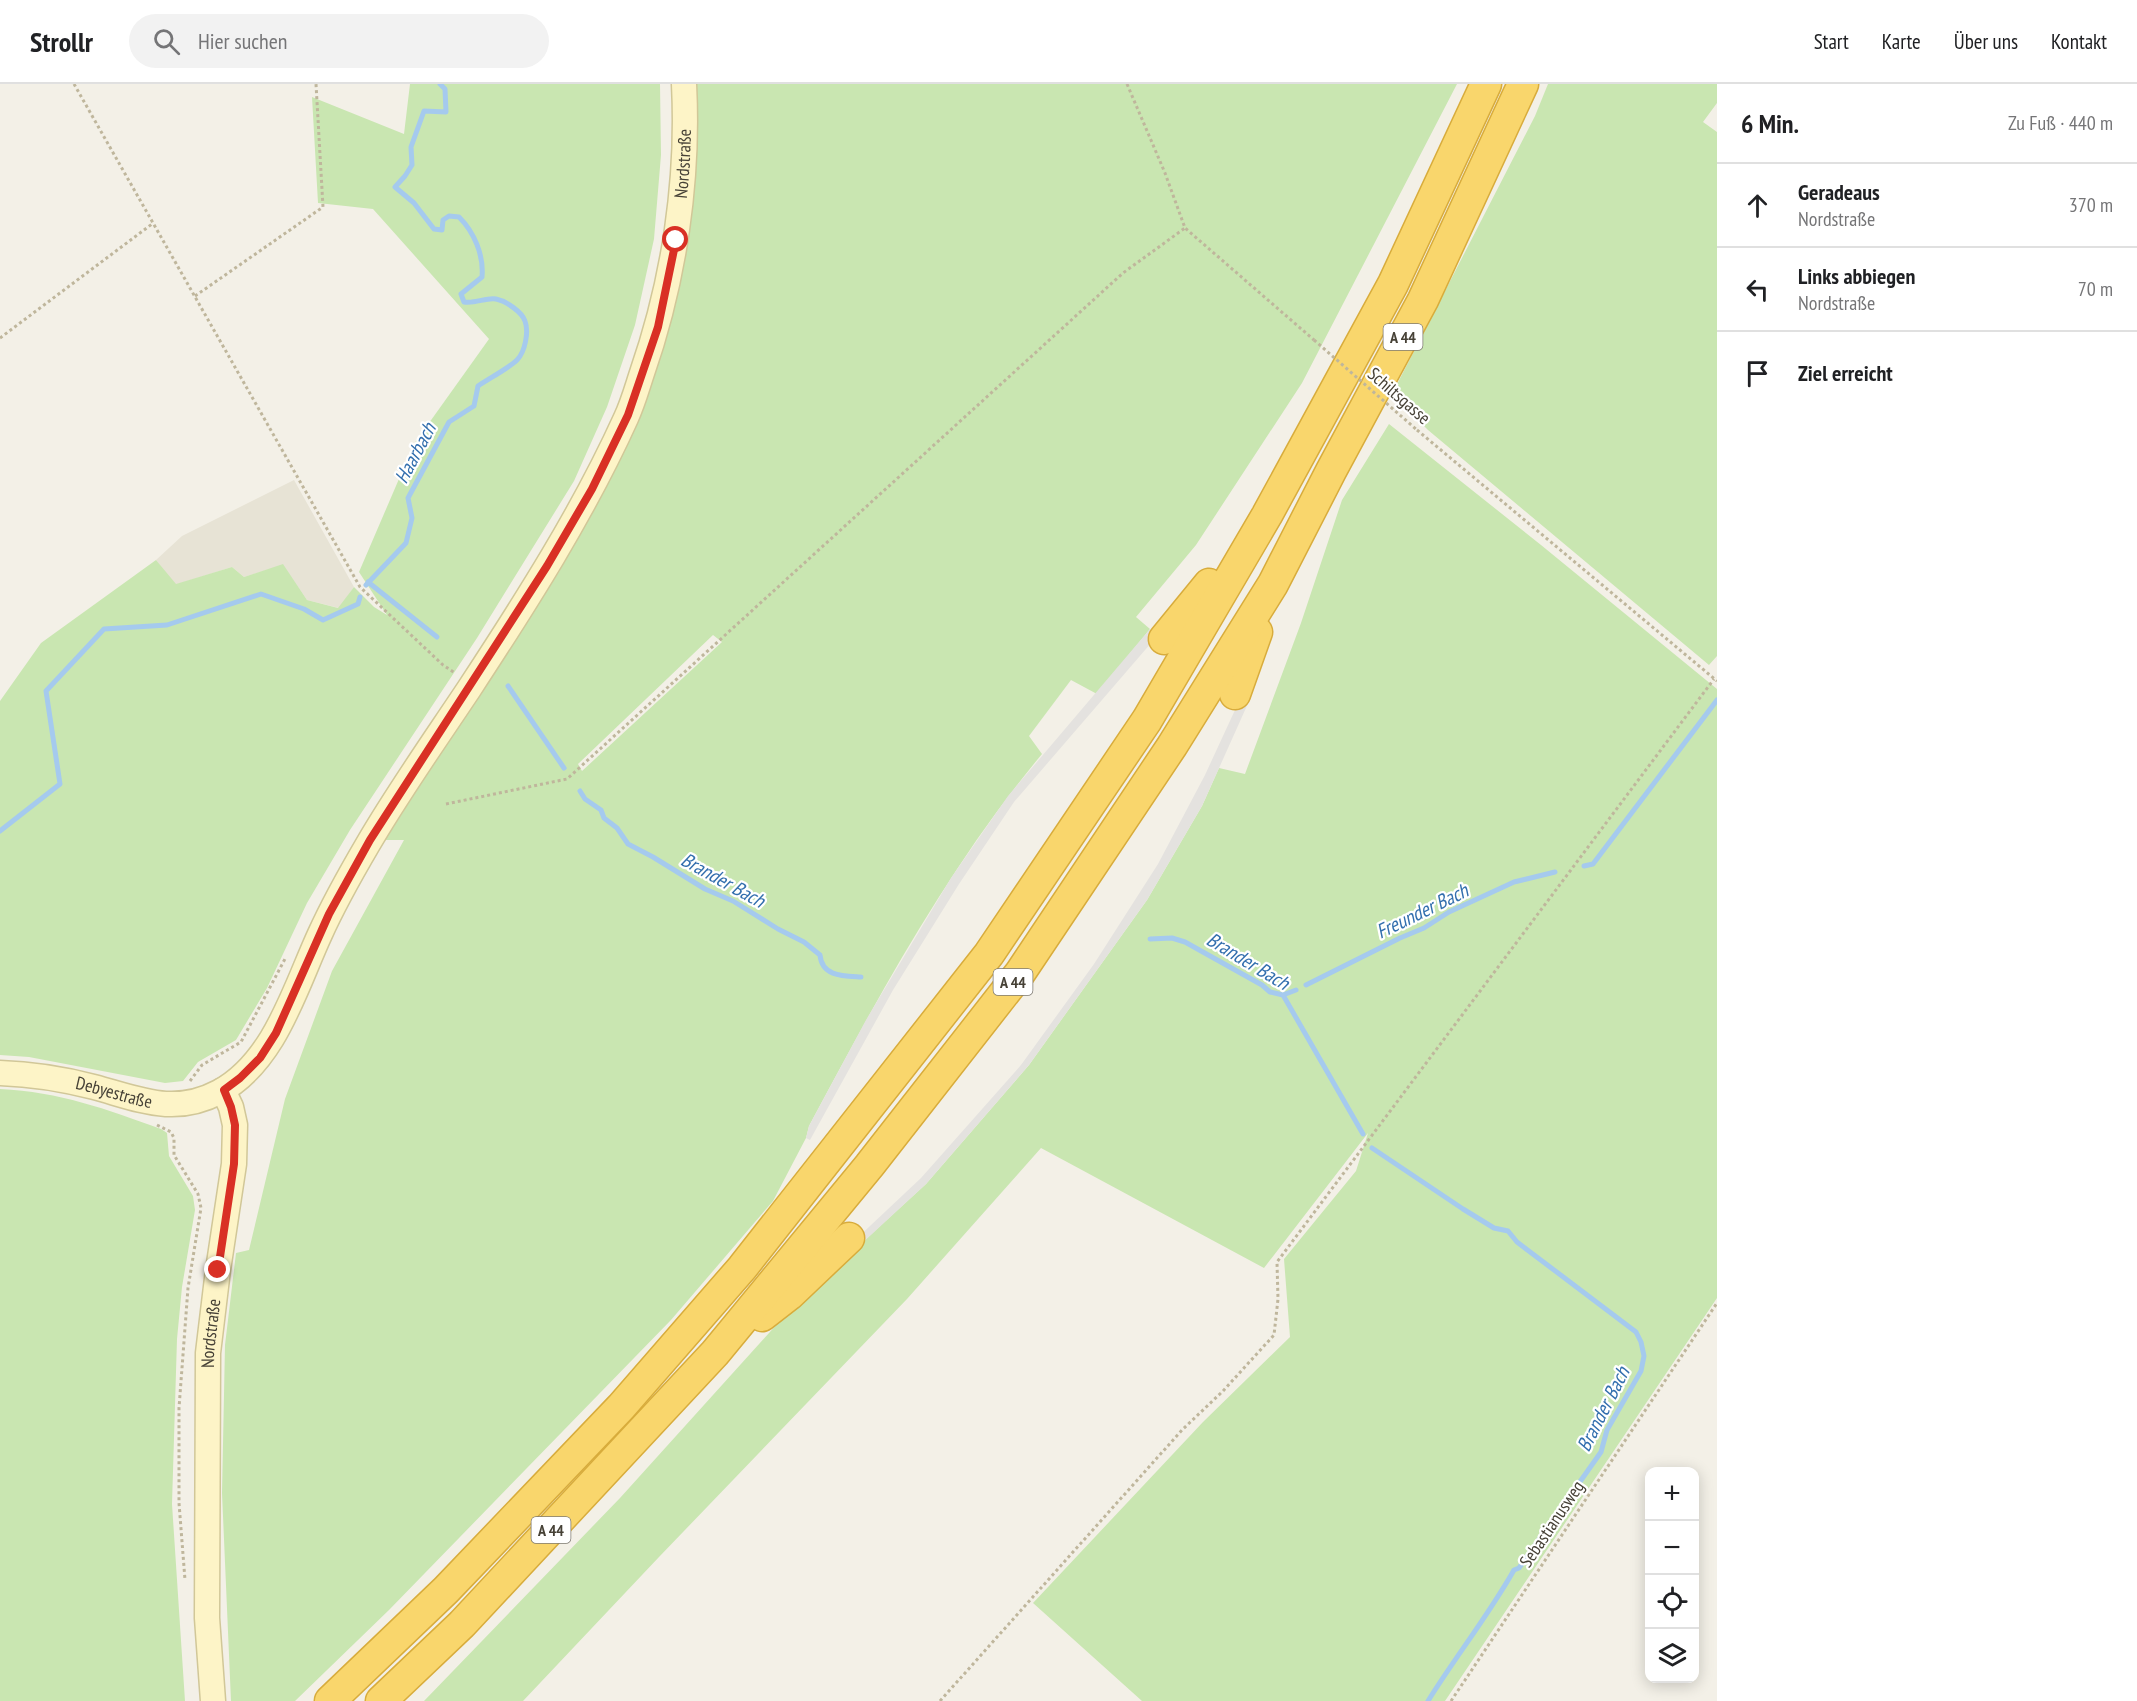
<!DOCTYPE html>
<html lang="de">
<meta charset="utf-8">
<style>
body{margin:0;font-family:"PT Sans Narrow",sans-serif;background:#f2f2f2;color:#202124}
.controls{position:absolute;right:18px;bottom:18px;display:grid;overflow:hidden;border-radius:12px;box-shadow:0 3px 15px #0003}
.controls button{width:54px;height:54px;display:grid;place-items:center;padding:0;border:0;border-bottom:2px solid #e0e0e0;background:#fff;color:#202124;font:30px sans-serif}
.stop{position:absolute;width:18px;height:18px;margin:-14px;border:4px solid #d93025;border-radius:50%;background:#fff}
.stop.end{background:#d93025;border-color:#fff;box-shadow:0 2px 6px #0008}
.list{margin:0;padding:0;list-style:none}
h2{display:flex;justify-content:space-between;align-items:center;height:78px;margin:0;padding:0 24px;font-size:26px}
h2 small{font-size:20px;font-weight:400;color:#757577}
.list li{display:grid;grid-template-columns:39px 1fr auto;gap:18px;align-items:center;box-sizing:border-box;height:84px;padding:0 24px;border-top:2px solid #e0e0e0}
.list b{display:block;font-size:22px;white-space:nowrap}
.list p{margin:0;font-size:20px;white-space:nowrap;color:#757577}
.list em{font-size:20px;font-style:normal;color:#757577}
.icon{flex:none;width:33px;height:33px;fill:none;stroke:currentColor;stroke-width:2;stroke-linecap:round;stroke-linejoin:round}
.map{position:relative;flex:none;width:1717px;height:1617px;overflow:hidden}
header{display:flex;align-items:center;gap:36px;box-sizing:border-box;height:84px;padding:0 30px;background:#fff;border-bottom:2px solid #e0e0e0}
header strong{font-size:28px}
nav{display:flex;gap:33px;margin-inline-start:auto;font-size:21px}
.search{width:420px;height:54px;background:#f2f2f2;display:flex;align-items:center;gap:15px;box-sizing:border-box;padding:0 21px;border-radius:33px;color:#757577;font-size:22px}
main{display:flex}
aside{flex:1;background:#fff}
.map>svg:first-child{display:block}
</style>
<header>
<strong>Strollr</strong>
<div class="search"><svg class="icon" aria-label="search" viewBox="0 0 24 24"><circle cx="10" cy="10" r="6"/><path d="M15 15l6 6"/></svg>Hier suchen</div>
<nav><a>Start</a><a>Karte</a><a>Über uns</a><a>Kontakt</a></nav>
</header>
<main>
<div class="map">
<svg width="1717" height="1617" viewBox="0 0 1717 1617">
<rect width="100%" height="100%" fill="#f3f0e7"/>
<!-- residential -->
<path fill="#e7e3d5" d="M294 396 354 503 339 524 307 516 283 481 244 493 232 483 175 501 156 476 182 452Z"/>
<!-- green -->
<g fill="#c9e6b1" fill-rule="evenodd">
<path d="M410 0H660L661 71 654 155 635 241 607 323 574 397 477 554 350 746 307 819 267 904 236 956 198 978 183 997 165 999 29 973 0 971V617L41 559 156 476 176 500 232 483 244 493 283 480 307 516 338 524 354 503 374 523 387 531 359 488 414 360 489 255 373 125 318 119 312 13 404 50Z"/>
<path d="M695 0H1457L1302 299 1196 461 1136 533 1150 545 1097 610 1071 596 1029 652 1042 670C948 783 878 913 809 1042L806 1054 773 1117 671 1236 389 1526 295 1617H231L222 1409 225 1261 236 1169 249 1166 285 1015 332 887 404 756H385L513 556 559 488 601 410 638 335ZM713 551 722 558 582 687 578 680Z"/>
<path d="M1548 0H1717V19L1703 38 1717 48V572L1709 581 1428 346 1392 310 1535 32Z"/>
<path d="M1389 340 1541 461 1717 605V1214L1445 1617H1142L1033 1519 1203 1338 1290 1253 1284 1175 1356 1087 1368 1049 1264 1184 1041 1064 907 1215 659 1473 523 1617H424L620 1414 797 1218 926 1100 1029 981 1147 816 1202 722 1219 684 1245 690 1301 539 1342 416Z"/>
<path d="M0 1005C60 1008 106 1025 161 1045L167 1049 169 1072 193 1112 195 1126 182 1203 177 1255 172 1420 185 1617H0Z"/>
</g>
<!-- parking -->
<g fill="#e4e2df">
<path d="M1150 545 1158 551 1014 718 959 800 893 906 810 1056 806 1054 809 1042 866 936 951 794 1008 712Z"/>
<path d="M1241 613 1250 615 1202 722 1147 816 1029 981 926 1100 858 1163 853 1158 921 1094 1021 981 1094 880 1158 780 1205 691Z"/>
</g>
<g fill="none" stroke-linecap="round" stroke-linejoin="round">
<!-- stream -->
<g stroke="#a5caee" stroke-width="5">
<path d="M368 498 437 553"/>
<path d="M366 501 406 459 412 434 408 414 449 338 474 322 478 302C488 295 509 284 517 276 525 268 529 248 525 237 522 228 506 217 496 215 487 213 475 220 464 218L461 210 482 193C484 171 474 148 459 133L449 132 443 136 442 146 434 145 414 119 395 103 405 92 412 81 411 63 424 27 446 28 445 5 440 0"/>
<path d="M508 602 564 684"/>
<path d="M580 707 585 715 601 726 604 734 617 744 628 760 653 773 705 805 733 817 778 845 804 858 820 871C822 893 844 892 861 893"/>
<path d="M0 747 60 700 46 607 104 545 167 541 261 510 304 525 323 536 358 520 360 513"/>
<path d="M1584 782 1593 780 1717 616"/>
<path d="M1150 855 1172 854 1185 858 1262 901 1270 908 1283 911 1363 1050"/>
<path d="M1306 901 1400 854 1424 844 1449 828 1514 798 1555 788"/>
<path d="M1283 911 1296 906"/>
<path d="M1372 1064 1463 1125 1494 1144 1508 1147 1517 1158 1636 1248 1641 1258 1644 1272 1641 1287 1607 1346 1601 1368 1519 1484 1514 1486C1488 1532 1456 1572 1428 1617"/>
</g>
<!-- secondary casing -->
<g stroke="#d1c798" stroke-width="27">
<g id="secondary">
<path id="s1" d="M0 989C32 990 63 995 94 1003 139 1015 174 1032 219 1008 275 978 295 904 320 850 334 819 351 789 368 760 399 707 435 656 469 605 526 518 583 429 626 334 633 319 637 304 642 289 674 197 689 97 684 0"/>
<path id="s2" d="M213 1617 207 1534 208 1269 218 1186 234 1080 235 1041 231 1023 223 1006"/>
</g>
</g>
<!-- highway casing -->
<g stroke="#d8ac3c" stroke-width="33">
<g id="highway">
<path d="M1164 555 1209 500"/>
<path d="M1235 610 1257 548"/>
<path d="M762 1232 789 1211 849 1154"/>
<path d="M330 1617 446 1506 621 1323 742 1184 989 870 1147 636 1267 431 1393 200 1486 0"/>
<path d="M381 1617 462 1540 715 1269 869 1082 1020 889 1172 662 1273 500 1331 387 1423 216 1523 0"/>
</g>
</g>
<!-- path -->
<g stroke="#bfb69c" stroke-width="3" stroke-dasharray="3 3" stroke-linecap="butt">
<path d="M74 0 360 503 443 581 455 589"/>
<path d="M1127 0 1165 89 1185 144 1314 256"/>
<path d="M195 212 323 123 316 0"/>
<path d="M0 254 152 140"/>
<path d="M1417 346 1717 597"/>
<path d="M446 720 567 695 1123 189 1185 144"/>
<path d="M190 997 202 981 241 958 286 873"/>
<path d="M157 1041 171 1048 174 1054V1071L198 1110 201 1124 188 1204 179 1324V1419L185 1496"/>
<path d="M940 1617 1182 1346 1223 1307 1274 1251 1278 1215 1277 1178 1714 595"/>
<path d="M1451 1617 1717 1219"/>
</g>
<!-- secondary -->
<use href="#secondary" stroke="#fdf4c7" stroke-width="24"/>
<!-- highway -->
<use href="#highway" stroke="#f9d66c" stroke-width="30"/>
<!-- path-bridge -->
<path stroke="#bfb69c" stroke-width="3" stroke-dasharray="3 3" stroke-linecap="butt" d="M1314 256 1417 346"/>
</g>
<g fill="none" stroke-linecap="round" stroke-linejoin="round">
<!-- route -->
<path stroke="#d93025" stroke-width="8" d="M218 1186 234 1080 235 1041 231 1023 224 1006 240 994 260 974 276 949 329 830 370 756 547 482 592 405 628 331 658 243 676 156"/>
</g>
<g text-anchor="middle" stroke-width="4.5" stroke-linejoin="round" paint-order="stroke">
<!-- shield labels -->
<g fill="#fff" stroke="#7e7a72" stroke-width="1.5">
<rect x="1383.5" y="240" width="39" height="26" rx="4.5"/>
<rect x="993.5" y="885" width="39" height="26" rx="4.5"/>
<rect x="531.5" y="1433" width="39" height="26" rx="4.5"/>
</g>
<g font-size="16" font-weight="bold" fill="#464136">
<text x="1403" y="259">A 44</text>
<text x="1013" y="904">A 44</text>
<text x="551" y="1452">A 44</text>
</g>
<!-- street labels -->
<g font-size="18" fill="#464136" stroke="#fff">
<text dy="6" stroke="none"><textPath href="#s1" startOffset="1278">Nordstraße</textPath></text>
<text transform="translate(1399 312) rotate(41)" y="6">Schiltsgasse</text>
<text dy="6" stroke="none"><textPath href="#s1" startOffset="116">Debyestraße</textPath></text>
<text dy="6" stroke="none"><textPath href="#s2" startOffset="368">Nordstraße</textPath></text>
<text transform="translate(1552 1440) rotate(-56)" y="6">Sebastianusweg</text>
</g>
<!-- water labels -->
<g font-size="20" font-style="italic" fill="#336fae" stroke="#fff">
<text transform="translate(415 369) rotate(-62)" y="7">Haarbach</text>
<text transform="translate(723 796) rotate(29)" y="7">Brander Bach</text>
<text transform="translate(1422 827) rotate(-26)" y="7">Freunder Bach</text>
<text transform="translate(1248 877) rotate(31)" y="7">Brander Bach</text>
<text transform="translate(1603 1325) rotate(-63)" y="7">Brander Bach</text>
</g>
</g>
</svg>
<div class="controls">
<button>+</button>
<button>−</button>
<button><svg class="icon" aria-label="locate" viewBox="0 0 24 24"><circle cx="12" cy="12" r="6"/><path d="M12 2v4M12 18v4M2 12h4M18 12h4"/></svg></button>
<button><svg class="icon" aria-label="layers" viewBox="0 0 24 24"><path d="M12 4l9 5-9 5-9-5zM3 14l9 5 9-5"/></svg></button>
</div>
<div class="stop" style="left:676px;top:156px"></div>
<div class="stop end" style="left:218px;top:1186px"></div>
</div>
<aside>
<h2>6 Min.<small>Zu Fuß · 440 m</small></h2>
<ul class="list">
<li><svg class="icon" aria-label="ahead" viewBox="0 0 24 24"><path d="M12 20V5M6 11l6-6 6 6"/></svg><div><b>Geradeaus</b><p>Nordstraße</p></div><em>370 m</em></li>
<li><svg class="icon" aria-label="left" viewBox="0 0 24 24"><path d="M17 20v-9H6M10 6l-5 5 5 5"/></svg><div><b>Links abbiegen</b><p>Nordstraße</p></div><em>70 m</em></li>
<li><svg class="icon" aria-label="arrive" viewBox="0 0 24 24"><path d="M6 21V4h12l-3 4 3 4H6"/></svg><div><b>Ziel erreicht</b></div></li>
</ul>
</aside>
</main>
